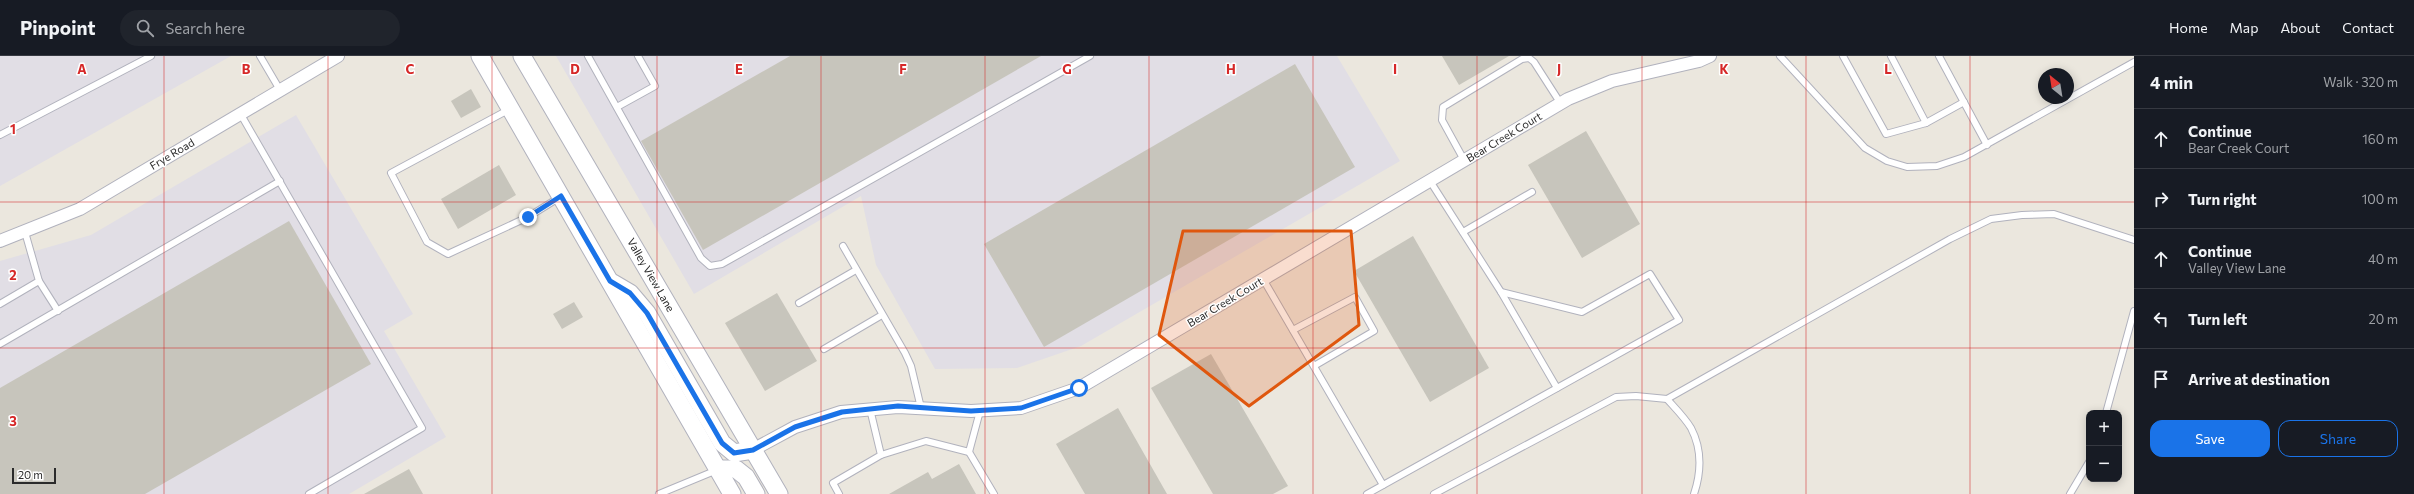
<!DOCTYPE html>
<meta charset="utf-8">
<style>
body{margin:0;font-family:Commissioner,sans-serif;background:#20242c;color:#f1f3f6}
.controls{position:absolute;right:12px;bottom:12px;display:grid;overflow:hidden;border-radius:8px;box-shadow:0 2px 10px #0003}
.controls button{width:36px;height:36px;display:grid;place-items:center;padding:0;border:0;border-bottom:1px solid #363941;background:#171b24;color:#f1f3f6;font:20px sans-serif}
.compass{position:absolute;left:2038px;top:12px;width:36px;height:36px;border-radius:50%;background:#171b24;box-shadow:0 2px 10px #0003;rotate:330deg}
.scale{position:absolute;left:12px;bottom:10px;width:44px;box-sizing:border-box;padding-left:4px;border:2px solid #2b2b2b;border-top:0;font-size:11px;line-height:14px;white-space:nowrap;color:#2b2b2b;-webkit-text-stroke:3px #fff;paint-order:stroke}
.stop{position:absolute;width:12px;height:12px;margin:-9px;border:3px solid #1a73e8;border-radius:50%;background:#fff}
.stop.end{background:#1a73e8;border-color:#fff;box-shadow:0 1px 4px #0008}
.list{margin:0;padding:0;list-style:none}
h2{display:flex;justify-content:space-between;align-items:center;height:52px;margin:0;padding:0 16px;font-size:17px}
h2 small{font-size:13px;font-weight:400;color:#9ea1a6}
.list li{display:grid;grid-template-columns:26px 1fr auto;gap:12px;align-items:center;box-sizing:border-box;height:60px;padding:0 16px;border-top:1px solid #363941}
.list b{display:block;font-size:15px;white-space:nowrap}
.list p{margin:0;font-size:13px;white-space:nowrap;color:#9ea1a6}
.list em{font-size:13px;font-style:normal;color:#9ea1a6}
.actions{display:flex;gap:8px;padding:12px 16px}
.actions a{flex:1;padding:9px 0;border:1px solid #1a73e8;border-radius:12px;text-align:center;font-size:14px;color:#1a73e8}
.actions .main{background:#1a73e8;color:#fff}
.icon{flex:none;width:22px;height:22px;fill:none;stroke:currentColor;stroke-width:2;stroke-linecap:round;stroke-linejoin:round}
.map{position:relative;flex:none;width:2134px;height:438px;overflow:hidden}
header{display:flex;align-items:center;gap:24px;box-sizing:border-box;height:56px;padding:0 20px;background:#171b24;border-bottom:1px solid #363941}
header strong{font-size:19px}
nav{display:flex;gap:22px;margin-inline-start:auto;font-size:14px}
.search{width:280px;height:36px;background:#20242c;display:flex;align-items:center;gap:10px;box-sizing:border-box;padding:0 14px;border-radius:22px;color:#9ea1a6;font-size:15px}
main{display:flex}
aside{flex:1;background:#171b24}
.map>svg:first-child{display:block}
</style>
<header>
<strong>Pinpoint</strong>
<div class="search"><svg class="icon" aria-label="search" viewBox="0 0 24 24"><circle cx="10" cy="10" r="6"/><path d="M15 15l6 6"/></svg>Search here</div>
<nav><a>Home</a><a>Map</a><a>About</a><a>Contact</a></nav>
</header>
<main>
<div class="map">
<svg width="2134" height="438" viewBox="0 0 2134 438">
<rect width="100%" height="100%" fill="#ebe7de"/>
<!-- industrial -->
<g fill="#e1dee5">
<path d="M0 0H231L0 130Z"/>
<path d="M556 0H1337L1400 105 1081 290 1017 312 935 313 876 209 861 140 694 238Z"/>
<path d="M296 59 413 258 384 275 446 381 349 438H0V205L91 179Z"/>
</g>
<!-- building -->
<g fill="#c7c5bc">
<path d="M790 0H1041L703 194 641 85Z"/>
<path d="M1442 0H1509L1459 29Z"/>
<path d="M1295 8 1355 111 1044 291 984 188Z"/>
<path d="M471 33 481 51 461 62 451 45Z"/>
<path d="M1586 75 1640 168 1582 202 1528 109Z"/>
<path d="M499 109 516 139 458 173 441 143Z"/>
<path d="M289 165 371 308 145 438H0V332Z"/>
<path d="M1413 180 1489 312 1430 346 1354 215Z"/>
<path d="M777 237 817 305 765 335 725 267Z"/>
<path d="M574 246 583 261 562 273 553 258Z"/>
<path d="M1211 298 1288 430 1273 438H1213L1151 332Z"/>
<path d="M1118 352 1167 438H1085L1056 388Z"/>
<path d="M959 408 976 438H889L928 416 932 423Z"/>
<path d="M409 413 423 438H364Z"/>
</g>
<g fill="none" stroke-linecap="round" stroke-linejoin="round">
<!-- lane casing -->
<g stroke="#b1b2bd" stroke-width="8">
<g id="lane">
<path d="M260 0 280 34"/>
<path d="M588 0 701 202 710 210 722 208 1090 0"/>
<path d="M1780 0 1865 92 1887 105 1907 111 1937 110 1964 101 2134 6"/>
<path d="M1843 0 1886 78 1926 67 1964 46"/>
<path d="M1891 0 1926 67"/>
<path d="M1939 0 1987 89"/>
<path d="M617 51 655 30 638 0"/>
<path d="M510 53 391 117 427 186 448 198 528 161 560 141"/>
<path d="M240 57 422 372 309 438"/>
<path d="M0 79 151 0"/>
<path d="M1464 104 1442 64 1443 51 1522 3 1529 2 1534 6 1561 48"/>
<path d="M1463 176 1532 136"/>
<path d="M843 190 905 297 911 310 921 352"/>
<path d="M1263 223 1383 429"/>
<path d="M39 225 58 255"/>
<path d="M1501 236 1557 332"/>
<path d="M799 247 856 214"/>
<path d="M0 248 39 225 25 176"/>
<path d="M1293 274 1355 241 1374 275 1314 310"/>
<path d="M0 288 280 125"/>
<path d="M824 293 882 259"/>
<path d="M1667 343 1950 183 1991 163 2022 159 2054 158 2134 184"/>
<path d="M2106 357 2134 255"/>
<path d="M969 396 994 438"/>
<path d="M881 399 926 385 969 396 980 355"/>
<path d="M659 438 717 414"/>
<path d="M839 438 833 427 881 399 870 353"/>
<path d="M1367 438 1679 264 1650 218 1582 256 1501 236 1430 125"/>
<path d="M1434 438 1616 341 1636 340 1667 343C1675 352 1685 362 1691 372 1702 393 1701 417 1694 438"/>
<path d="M2070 438 2089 406"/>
</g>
</g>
<!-- street casing -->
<g stroke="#b1b2bd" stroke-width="14">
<g id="street">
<path d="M0 185 80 153 338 0"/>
<path d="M747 397 795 371 841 356 898 351 971 355 1021 352 1079 332 1568 43 1612 25 1699 5 1710 0"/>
</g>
</g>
<!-- secondary casing -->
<g stroke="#b1b2bd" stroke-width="19">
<g id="secondary">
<path d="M480 0 732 438"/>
<path d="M522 0 779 438"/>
<path d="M613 227 630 237 647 257 722 387 734 397 753 394"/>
<path d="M718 413H736L746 421 756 438"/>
</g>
</g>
<!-- lane -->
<use href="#lane" stroke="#fff" stroke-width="6"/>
<!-- street -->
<use href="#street" stroke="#fff" stroke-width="12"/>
<!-- secondary -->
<use href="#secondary" stroke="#fff" stroke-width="17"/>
</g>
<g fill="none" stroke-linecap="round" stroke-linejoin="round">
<!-- route -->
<path stroke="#1a73e8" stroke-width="5" d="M528 161 561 140 610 225 630 237 647 257 722 387 734 397 753 394 795 371 842 356 898 350 971 355 1021 352 1079 332"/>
</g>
<!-- marked area -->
<path fill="#df570e" fill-opacity="0.2" stroke="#df570e" stroke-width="3" stroke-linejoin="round" d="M1183 175H1351L1359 269 1249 350 1159 279Z"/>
<!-- grid -->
<path fill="none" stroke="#d62828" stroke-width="1" stroke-opacity="0.55" d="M164 0V438M328 0V438M492 0V438M657 0V438M821 0V438M985 0V438M1149 0V438M1313 0V438M1477 0V438M1642 0V438M1806 0V438M1970 0V438M0 146H2134M0 292H2134"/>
<g text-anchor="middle" stroke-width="3" stroke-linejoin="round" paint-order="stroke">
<!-- street labels -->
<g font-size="11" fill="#2b2b2b" stroke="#fff">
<text transform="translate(1504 81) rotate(-31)" y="4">Bear Creek Court</text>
<text transform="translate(172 98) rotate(-31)" y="4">Frye Road</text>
<text transform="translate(651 219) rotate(60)" y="4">Valley View Lane</text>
<text transform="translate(1225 246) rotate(-31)" y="4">Bear Creek Court</text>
</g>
</g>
<g font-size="13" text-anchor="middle" font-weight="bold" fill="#d62828" stroke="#fff" stroke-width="3" stroke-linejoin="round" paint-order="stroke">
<text x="82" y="18">A</text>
<text x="246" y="18">B</text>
<text x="410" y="18">C</text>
<text x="575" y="18">D</text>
<text x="739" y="18">E</text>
<text x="903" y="18">F</text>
<text x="1067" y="18">G</text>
<text x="1231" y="18">H</text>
<text x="1395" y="18">I</text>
<text x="1559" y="18">J</text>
<text x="1724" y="18">K</text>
<text x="1888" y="18">L</text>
<text x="13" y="78">1</text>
<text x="13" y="224">2</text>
<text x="13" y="370">3</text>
</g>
</svg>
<div class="controls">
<button>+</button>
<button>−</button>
</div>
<svg class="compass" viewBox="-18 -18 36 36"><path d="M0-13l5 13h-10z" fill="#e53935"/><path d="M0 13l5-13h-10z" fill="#9ea1a6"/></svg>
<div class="scale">20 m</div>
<div class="stop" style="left:1079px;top:332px"></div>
<div class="stop end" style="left:528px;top:161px"></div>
</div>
<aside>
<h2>4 min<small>Walk · 320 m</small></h2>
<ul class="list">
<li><svg class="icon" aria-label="ahead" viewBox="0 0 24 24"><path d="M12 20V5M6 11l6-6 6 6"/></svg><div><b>Continue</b><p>Bear Creek Court</p></div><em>160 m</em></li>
<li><svg class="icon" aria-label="right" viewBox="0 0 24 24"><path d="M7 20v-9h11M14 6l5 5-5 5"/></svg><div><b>Turn right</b></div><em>100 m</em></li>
<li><svg class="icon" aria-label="ahead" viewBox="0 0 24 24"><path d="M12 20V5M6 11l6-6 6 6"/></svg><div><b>Continue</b><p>Valley View Lane</p></div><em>40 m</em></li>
<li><svg class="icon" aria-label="left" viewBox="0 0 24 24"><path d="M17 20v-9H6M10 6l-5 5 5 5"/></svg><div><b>Turn left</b></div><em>20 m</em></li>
<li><svg class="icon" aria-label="arrive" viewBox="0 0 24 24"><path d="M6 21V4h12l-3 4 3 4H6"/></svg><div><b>Arrive at destination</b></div></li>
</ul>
<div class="actions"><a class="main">Save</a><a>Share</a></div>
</aside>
</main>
